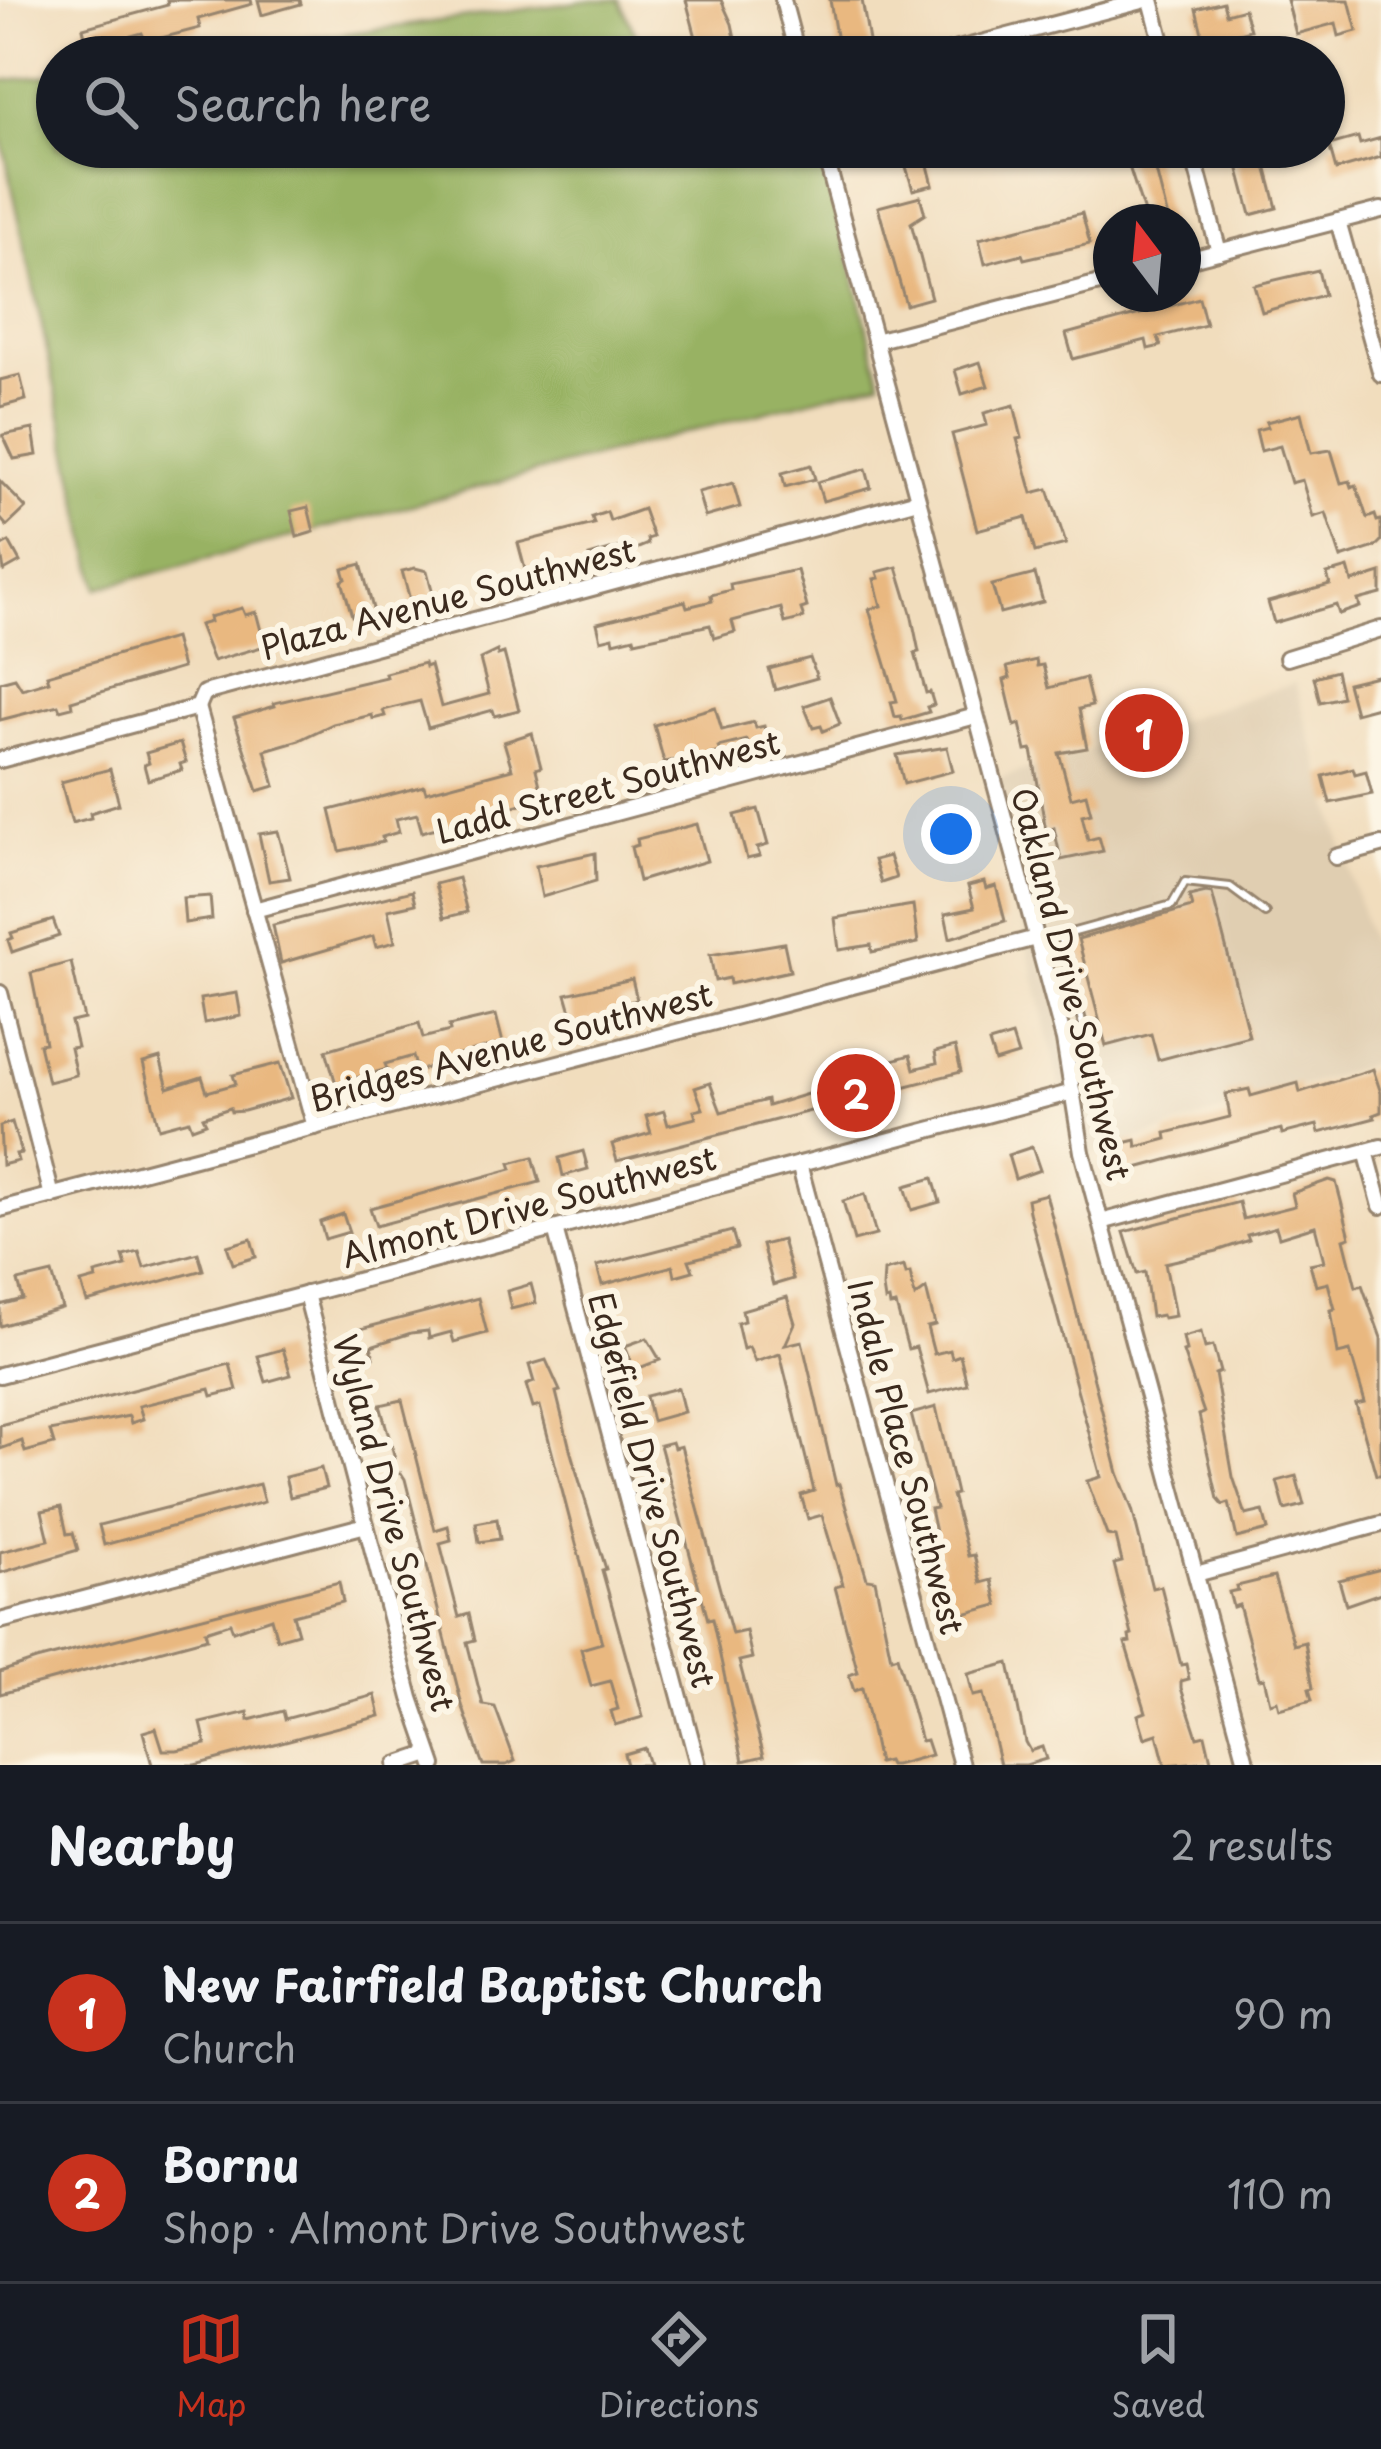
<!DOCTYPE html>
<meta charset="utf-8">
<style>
body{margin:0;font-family:"Playpen Sans",sans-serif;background:#20242c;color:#f1f3f6}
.compass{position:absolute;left:1093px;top:204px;width:108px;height:108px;border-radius:50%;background:#171b24;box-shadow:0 3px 9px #0004;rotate:344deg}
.you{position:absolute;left:951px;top:834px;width:42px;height:42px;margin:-30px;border:9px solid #fff;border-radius:50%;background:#1a73e8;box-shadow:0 0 0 18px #1a73e833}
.badge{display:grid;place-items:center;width:78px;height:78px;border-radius:50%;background:#c8321e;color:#fff;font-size:39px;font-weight:700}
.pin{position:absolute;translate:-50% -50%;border:6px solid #fff;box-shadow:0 3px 12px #0006}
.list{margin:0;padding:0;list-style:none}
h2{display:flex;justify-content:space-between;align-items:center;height:156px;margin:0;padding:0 48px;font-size:51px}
h2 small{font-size:39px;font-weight:400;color:#9ea1a6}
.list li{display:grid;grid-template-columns:78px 1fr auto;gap:36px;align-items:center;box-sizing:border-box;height:180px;padding:0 48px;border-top:3px solid #363941}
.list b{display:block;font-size:45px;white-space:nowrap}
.list p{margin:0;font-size:39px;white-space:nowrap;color:#9ea1a6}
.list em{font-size:39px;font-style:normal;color:#9ea1a6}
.icon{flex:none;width:66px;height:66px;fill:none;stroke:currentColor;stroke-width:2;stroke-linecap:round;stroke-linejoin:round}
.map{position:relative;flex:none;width:1381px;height:1765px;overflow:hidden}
.search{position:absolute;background:#171b24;box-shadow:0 3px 9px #0004;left:36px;right:36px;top:36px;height:132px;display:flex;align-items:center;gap:30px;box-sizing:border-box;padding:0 42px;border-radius:66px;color:#9ea1a6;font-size:45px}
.sheet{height:516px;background:#171b24}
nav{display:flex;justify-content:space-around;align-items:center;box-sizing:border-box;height:168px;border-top:3px solid #363941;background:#171b24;font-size:33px;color:#9ea1a6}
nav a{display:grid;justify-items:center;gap:6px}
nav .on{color:#c8321e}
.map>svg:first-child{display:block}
</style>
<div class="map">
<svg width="1381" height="1765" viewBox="0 0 1381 1765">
<rect width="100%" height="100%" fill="#fcf5e5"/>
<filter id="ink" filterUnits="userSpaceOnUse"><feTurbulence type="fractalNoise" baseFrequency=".00833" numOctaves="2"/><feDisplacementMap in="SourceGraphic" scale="24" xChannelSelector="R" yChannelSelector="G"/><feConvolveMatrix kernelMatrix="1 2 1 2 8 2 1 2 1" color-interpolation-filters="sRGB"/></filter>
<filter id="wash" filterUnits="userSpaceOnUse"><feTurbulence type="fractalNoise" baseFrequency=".004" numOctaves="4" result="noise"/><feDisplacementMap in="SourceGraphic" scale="48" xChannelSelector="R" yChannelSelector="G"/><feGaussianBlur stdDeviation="2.7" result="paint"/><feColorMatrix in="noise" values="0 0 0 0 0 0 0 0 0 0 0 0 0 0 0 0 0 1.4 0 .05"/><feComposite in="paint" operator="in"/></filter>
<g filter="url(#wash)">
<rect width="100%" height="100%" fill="#f1ddbd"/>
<!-- built -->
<path fill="#e0ceb1" d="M1295 683 1381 978V1061L1077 1159 989 782Z"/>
<!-- forest -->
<g fill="#98b263" stroke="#6a6e40" stroke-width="3">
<path d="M593 0H619L647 57H178Z"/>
<path d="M57 74V147H821L881 381 98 588 0 130V81Z"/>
</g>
<g id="blocks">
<!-- building -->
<g fill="#e9b880">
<path d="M167 0H251L252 4 198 19 200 28 146 42 142 33 88 48 83 28 168 5Z"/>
<path d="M258 0H300L301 4 262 15Z"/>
<path d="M686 0H721L732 24 739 57H714L711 46 699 49Z"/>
<path d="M830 0H862L870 47 839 53Z"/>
<path d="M1287 0H1349L1357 31 1339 36 1336 23 1296 34Z"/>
<path d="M1223 2 1226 14 1244 9 1250 30 1226 36 1231 57H1208L1196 9Z"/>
<path d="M1123 36 1129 57H1102L1098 43Z"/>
<path d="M1358 137 1360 144 1381 138V157L1336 170 1329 145Z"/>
<path d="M868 147H923L924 151 868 166 867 162 860 164 856 150Z"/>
<path d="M1140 147H1150L1169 222H1147L1124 151Z"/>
<path d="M1233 147H1261L1277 208 1251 215Z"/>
<path d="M925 154 933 185 913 190 904 160Z"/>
<path d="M920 196 925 214 911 223 931 298 906 305 878 207Z"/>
<path d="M1082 213 1090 244 1024 259 1022 254 985 264 979 239Z"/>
<path d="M1318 270 1324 295 1262 312 1254 285Z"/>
<path d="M1199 298 1206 325 1158 337 1161 346 1148 349 1146 340 1073 359 1066 334Z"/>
<path d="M980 362 988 386 962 394 955 370Z"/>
<path d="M20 375 26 400 0 407V380Z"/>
<path d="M1014 405 1022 438 1017 439 1032 493 1048 489 1066 544 1035 552 1026 517 977 530 952 434 987 425 984 413Z"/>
<path d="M1301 413 1311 453 1331 450 1341 483 1350 481 1352 487 1356 485 1367 518 1375 515 1377 521 1381 520V541L1375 547 1341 558 1326 513 1313 517 1302 480 1291 483 1280 446 1261 451 1256 430 1268 427 1266 422Z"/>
<path d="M33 429 37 455 14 459 3 435Z"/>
<path d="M811 465 815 479 785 487 782 473Z"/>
<path d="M866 469 871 488 823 501 817 482Z"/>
<path d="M0 481 26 508 7 526 0 518Z"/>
<path d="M733 483 740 507 705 517 698 492Z"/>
<path d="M308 507 314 532 297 537 291 511Z"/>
<path d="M643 509 653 537 647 539 648 544 636 549 631 544 589 556 591 563 527 577 518 543 594 524 592 517 607 512 610 521Z"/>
<path d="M9 542 20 562 4 571 0 547Z"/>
<path d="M361 564 375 616 359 621 357 615 352 616 342 581 346 579 343 569Z"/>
<path d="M897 567 911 613 919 652 915 653 926 693 930 692 934 705 927 707 929 712 902 720 901 716 895 717 891 702 897 701 869 609 881 606 874 579 879 578 877 572Z"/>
<path d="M415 568 427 571 435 601 412 607 402 571Z"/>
<path d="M1348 568 1352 582 1381 573V594L1358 600 1360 607 1339 614 1336 605 1274 623 1268 602 1330 585 1327 574Z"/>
<path d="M797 570 807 607 801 609 804 618 785 623 781 608 732 621 735 632 714 638 710 625 635 641 634 637 614 642 613 637 601 640 597 623 685 601 687 607 712 601 711 595 731 590 730 584Z"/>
<path d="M1035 574 1043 602 1000 613 992 585Z"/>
<path d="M242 608 245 615 256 612 265 646 213 661 199 625 210 622 209 617Z"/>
<path d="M174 638 182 668 71 701 72 707 60 710 58 705 0 720V682L15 678 22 689 49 681 47 675Z"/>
<path d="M497 651 498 655 504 653 519 710 495 716 493 710 428 728 420 701 383 710 385 716 373 719 372 715 333 724 299 740 265 750 275 786 258 791 234 718 275 706 274 703 386 677 385 673 424 663 425 667 430 665 441 707 489 694 480 659Z"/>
<path d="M810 658 817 678 775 690 769 669Z"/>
<path d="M1036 660 1037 666 1043 665 1049 688 1085 678 1092 706 1079 709 1087 748 1059 753 1071 798 1086 794 1091 813 1082 815 1088 840 1099 837 1103 851 1061 860 1054 828 1046 831 1032 750 1026 751 1020 724 1015 726 1004 680 1010 678 1007 667Z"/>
<path d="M1336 671 1342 697 1320 702 1314 677Z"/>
<path d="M1381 675V706L1355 713 1347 683Z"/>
<path d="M830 697 840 724 823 731 821 726 813 728 804 706Z"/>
<path d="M715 707 722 730 754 722 756 728 764 726 769 746 750 751 747 740 718 747 720 752 704 756 664 762 654 725Z"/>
<path d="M532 733 541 767 536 769 543 798 422 832 417 814 396 819 399 832 382 837 383 842 340 851 330 810 424 786 426 792 512 769 504 742Z"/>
<path d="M180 743 186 762 180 764 182 770 148 780 144 765 149 763 146 753Z"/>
<path d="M947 747 953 771 904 784 897 755Z"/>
<path d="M1353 768 1355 774 1366 771 1372 794 1330 803 1323 776Z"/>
<path d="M110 769 119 804 90 813 91 818 72 823 61 782Z"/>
<path d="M758 809 768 845 757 848 760 856 747 859 735 815Z"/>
<path d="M697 824 707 861 639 881 631 847 638 845 637 839Z"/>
<path d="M278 831 290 878 269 881 259 834Z"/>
<path d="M595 853 596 881 542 897 536 866Z"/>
<path d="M889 856 896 878 881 883 874 860Z"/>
<path d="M458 878 467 912 444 918 435 884Z"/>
<path d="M984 882 986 889 996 886 1005 921 950 938 945 914 974 908 968 886Z"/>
<path d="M412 891 415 904 388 910 395 942 376 947 373 936 281 963 273 925Z"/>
<path d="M1206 892 1212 893 1249 1036 1158 1060 1151 1034 1106 1046 1078 939 1192 907 1189 896Z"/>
<path d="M210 896 212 919 185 923 183 898Z"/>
<path d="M913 905 918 943 872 952 871 945 839 950 835 918Z"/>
<path d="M53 920 59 936 12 952 8 940 13 938 11 933Z"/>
<path d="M784 943 790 971 730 984 729 978 715 981 710 955Z"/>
<path d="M71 962 84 1019 71 1022 77 1047 70 1048 76 1075 48 1082 39 1044 45 1043 31 973Z"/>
<path d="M632 979 637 1000 620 1004 621 1010 575 1025 566 994Z"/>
<path d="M237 993 241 1016 204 1023 200 999Z"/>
<path d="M496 1015 503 1043 430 1063 431 1067 417 1071 413 1056 385 1064 387 1069 336 1084 326 1050 419 1023 423 1038 450 1031 449 1026Z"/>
<path d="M1012 1036 1018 1055 995 1062 989 1043Z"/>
<path d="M955 1047 961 1072 617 1161 612 1144 651 1133 646 1116 664 1111 668 1125 696 1118 694 1111 703 1109 695 1088 710 1083 721 1112 767 1100 768 1106 887 1070 885 1062 910 1055 914 1069 937 1063 935 1052Z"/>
<path d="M160 1058 168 1088 202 1077 207 1092 236 1084 233 1075 280 1063 291 1098 244 1111 231 1112 230 1108 203 1117 206 1123 192 1128 189 1120 159 1128 143 1063Z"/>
<path d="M1373 1069 1381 1093V1112L1373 1115 1375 1118 1319 1133 1317 1125 1282 1134 1281 1129 1122 1172 1120 1144 1136 1140 1137 1147 1167 1139 1166 1133 1230 1117 1226 1094 1249 1089 1251 1096 1298 1083 1300 1092Z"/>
<path d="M12 1122 21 1153 16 1154 18 1161 2 1165 0 1126Z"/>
<path d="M1032 1147 1040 1170 1015 1179 1008 1155Z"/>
<path d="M583 1151 588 1169 563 1176 559 1158Z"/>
<path d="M533 1157 540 1182 376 1226 370 1208 512 1169 510 1163Z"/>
<path d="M933 1178 940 1202 912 1210 905 1186Z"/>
<path d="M1329 1180 1336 1182 1341 1201 1350 1237 1344 1239 1356 1287 1362 1285 1381 1338V1475H1376L1356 1404 1365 1402 1350 1351 1338 1354 1331 1310 1335 1309 1328 1283 1316 1286 1310 1264 1324 1261 1315 1226 1279 1237 1276 1227 1247 1235 1249 1240 1217 1251 1165 1263 1175 1316 1163 1318 1162 1315 1151 1317 1145 1272 1137 1274 1124 1232 1239 1202 1243 1219 1295 1206 1292 1193Z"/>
<path d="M865 1194 876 1235 854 1241 843 1201Z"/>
<path d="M1046 1194 1118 1473 1132 1509 1152 1588 1161 1586 1181 1665 1186 1664 1189 1679 1181 1681V1688L1197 1737 1205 1735 1211 1761 1165 1765 1157 1734 1145 1738 1138 1715 1146 1712 1125 1643 1130 1642 1129 1636 1132 1635 1114 1564 1122 1562 1116 1537 1107 1535 1087 1481 1101 1477 1029 1212 1027 1199Z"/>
<path d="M343 1214 349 1232 325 1239 320 1222Z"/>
<path d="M732 1231 737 1248 689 1260 693 1271 675 1276 673 1266 602 1285 597 1266Z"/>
<path d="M251 1239 256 1257 233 1264 227 1246Z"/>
<path d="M782 1240 793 1279 773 1285 762 1245Z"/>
<path d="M139 1252 144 1268 198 1253 203 1270 87 1302 81 1283 96 1279 95 1274 126 1266 123 1256Z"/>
<path d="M904 1266 906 1274 910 1273 915 1297 926 1289 935 1325 927 1327 934 1354 950 1350 952 1358 960 1355 967 1384 929 1394 916 1347 908 1349 896 1305 890 1306 889 1300 885 1301 883 1288 884 1271Z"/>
<path d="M52 1273 62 1308 0 1326V1305L23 1299 18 1281Z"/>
<path d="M531 1284 536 1303 511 1309 507 1291Z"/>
<path d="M787 1297 795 1323 785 1345 802 1341 836 1485 839 1484 867 1579 875 1580 891 1658 897 1656 921 1741 926 1740 931 1755 895 1765H889L887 1761 878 1763 862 1688 854 1691 849 1675 858 1672 835 1587 843 1585 822 1515 808 1519 801 1495 814 1491 780 1354 755 1362 749 1347 743 1349 737 1323 744 1321 742 1310Z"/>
<path d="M478 1298 487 1333 454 1342 451 1332 429 1338 428 1331 411 1333 371 1346 374 1357 362 1360 358 1345 353 1346 349 1332Z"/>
<path d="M1201 1332 1205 1348 1213 1346 1220 1372 1215 1374 1233 1477 1246 1515 1263 1511 1268 1530 1237 1538 1229 1503 1223 1505 1218 1499 1199 1415 1204 1413 1183 1352 1186 1351 1183 1337Z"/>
<path d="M647 1338 660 1360 634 1370 625 1346Z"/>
<path d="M283 1349 291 1375 266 1382 258 1356Z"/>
<path d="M546 1360 560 1391 556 1392 571 1453 606 1569 602 1570 643 1717 615 1725 611 1711 618 1709 610 1681 591 1686 581 1649 602 1643 540 1406 533 1408 526 1385 534 1382 529 1365Z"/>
<path d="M230 1364 237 1390 212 1396 210 1389 139 1406 143 1419 131 1423 129 1416 50 1431 54 1444 25 1452 22 1441 0 1449V1425Z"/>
<path d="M678 1388 684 1412 652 1421 646 1396Z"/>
<path d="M402 1400 435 1530 448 1526 451 1540 440 1543 459 1617 469 1614 475 1640 467 1642 483 1705 495 1707 515 1761 506 1765H483L480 1757 462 1705 405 1479 401 1473 395 1474 391 1459 395 1458 380 1405Z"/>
<path d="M936 1407 956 1494 952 1495 968 1556 974 1555 981 1583 992 1580 998 1605 953 1617 930 1509 936 1508 911 1414Z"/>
<path d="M672 1442 674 1448 681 1446 732 1634 746 1631 752 1658 739 1661 764 1756 743 1761 712 1619 708 1620 660 1445Z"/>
<path d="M321 1468 326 1488 290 1497 285 1477Z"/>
<path d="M1296 1476 1304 1505 1285 1510 1277 1481Z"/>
<path d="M259 1484 264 1502 104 1545 99 1525Z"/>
<path d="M61 1507 67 1534 73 1533 78 1550 0 1573V1552L49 1540 42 1511Z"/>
<path d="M497 1519 500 1539 479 1542 476 1523Z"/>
<path d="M1381 1569V1593L1346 1605 1339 1580Z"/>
<path d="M1274 1577 1294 1645 1305 1642 1313 1688 1309 1689 1312 1700 1279 1709 1277 1701 1270 1703 1264 1678 1259 1679 1239 1605 1233 1607 1229 1592 1238 1590 1237 1586Z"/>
<path d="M339 1582 343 1602 293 1615 298 1633 277 1639 271 1618 233 1631 230 1623 205 1631 207 1638 0 1694V1672L36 1660Z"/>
<path d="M1009 1663 1025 1742 1030 1751 1042 1747 1046 1759 1026 1765H1000L983 1694 973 1696 968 1674Z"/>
<path d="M375 1695 380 1716 195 1765H152L143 1732 156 1728 163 1750H177L206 1744 201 1723 248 1712 249 1720 283 1711 285 1719Z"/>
<path d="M644 1748 649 1765H627L624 1754Z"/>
</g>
</g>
</g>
<g filter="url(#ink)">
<use href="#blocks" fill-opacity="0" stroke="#96846e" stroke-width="3"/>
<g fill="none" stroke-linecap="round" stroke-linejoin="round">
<!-- lane casing -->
<g stroke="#96846e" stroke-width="12">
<path id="lane" d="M1074 1078 1091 1074 1094 1068 1060 936 1172 905 1185 882 1230 887 1265 913"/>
</g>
<!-- street casing -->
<g stroke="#96846e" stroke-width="20">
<g id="street">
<path d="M783 0 798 57"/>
<path d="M1151 0 1166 57"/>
<path d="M928 57 1146 0"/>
<path d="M823 147 1064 1040 1082 1152 1247 1765"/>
<path d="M1191 147 1219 252"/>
<path d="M1338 221 1381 374"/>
<path d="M1183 261 1381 210"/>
<path d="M875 341 1111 280"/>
<path d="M1287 658 1381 629"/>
<path d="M198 707 315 1127"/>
<path d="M0 760 198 707 204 693 918 500"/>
<path d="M1336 857 1381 845"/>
<path d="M254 910 976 716"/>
<path d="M0 993 52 1196"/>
<path d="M1366 1151 1381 1206"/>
<path d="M799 1164 961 1765"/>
<path d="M0 1209 1036 938"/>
<path d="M1101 1222 1381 1147"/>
<path d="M555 1229 698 1765"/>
<path d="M306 1294 411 1698 434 1765"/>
<path d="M0 1375 1073 1092"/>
<path d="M1196 1574 1381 1524"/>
<path d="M0 1621 366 1525"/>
<path d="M396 1765 429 1754"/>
</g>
</g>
<!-- lane -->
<use href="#lane" stroke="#fff" stroke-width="6"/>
<!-- street -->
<use href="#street" stroke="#fff" stroke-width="14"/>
</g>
</g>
<g text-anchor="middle" stroke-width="12" stroke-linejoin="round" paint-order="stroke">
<!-- street labels -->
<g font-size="33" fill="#3b2a1e" stroke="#fcf5e5">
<text transform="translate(448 599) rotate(-15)" y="12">Plaza Avenue Southwest</text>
<text transform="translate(608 787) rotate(-15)" y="12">Ladd Street Southwest</text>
<text transform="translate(1071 984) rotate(76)" y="12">Oakland Drive Southwest</text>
<text transform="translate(511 1047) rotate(-15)" y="12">Bridges Avenue Southwest</text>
<text transform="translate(529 1207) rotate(-15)" y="12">Almont Drive Southwest</text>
<text transform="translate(906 1457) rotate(75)" y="12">Indale Place Southwest</text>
<text transform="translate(652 1490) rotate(75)" y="12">Edgefield Drive Southwest</text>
<text transform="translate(394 1523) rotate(75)" y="12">Wyland Drive Southwest</text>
</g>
</g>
</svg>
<svg class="compass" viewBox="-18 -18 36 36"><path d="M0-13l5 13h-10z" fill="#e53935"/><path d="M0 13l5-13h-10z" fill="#9ea1a6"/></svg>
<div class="you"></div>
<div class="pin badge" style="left:1144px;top:733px">1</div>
<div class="pin badge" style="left:856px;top:1093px">2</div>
<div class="search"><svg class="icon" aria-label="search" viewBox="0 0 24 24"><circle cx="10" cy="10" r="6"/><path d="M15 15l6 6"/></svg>Search here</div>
</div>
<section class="sheet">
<h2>Nearby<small>2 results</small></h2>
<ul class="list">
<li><span class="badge">1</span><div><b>New Fairfield Baptist Church</b><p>Church</p></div><em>90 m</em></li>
<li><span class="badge">2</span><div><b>Bornu</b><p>Shop · Almont Drive Southwest</p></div><em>110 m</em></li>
</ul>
</section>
<nav>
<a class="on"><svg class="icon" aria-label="map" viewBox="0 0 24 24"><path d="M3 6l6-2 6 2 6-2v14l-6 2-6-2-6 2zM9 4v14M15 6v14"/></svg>Map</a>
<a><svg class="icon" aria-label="directions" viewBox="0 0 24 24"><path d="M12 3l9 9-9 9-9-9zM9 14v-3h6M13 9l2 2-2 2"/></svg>Directions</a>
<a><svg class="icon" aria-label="saved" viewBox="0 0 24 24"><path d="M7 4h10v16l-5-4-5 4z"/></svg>Saved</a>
</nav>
